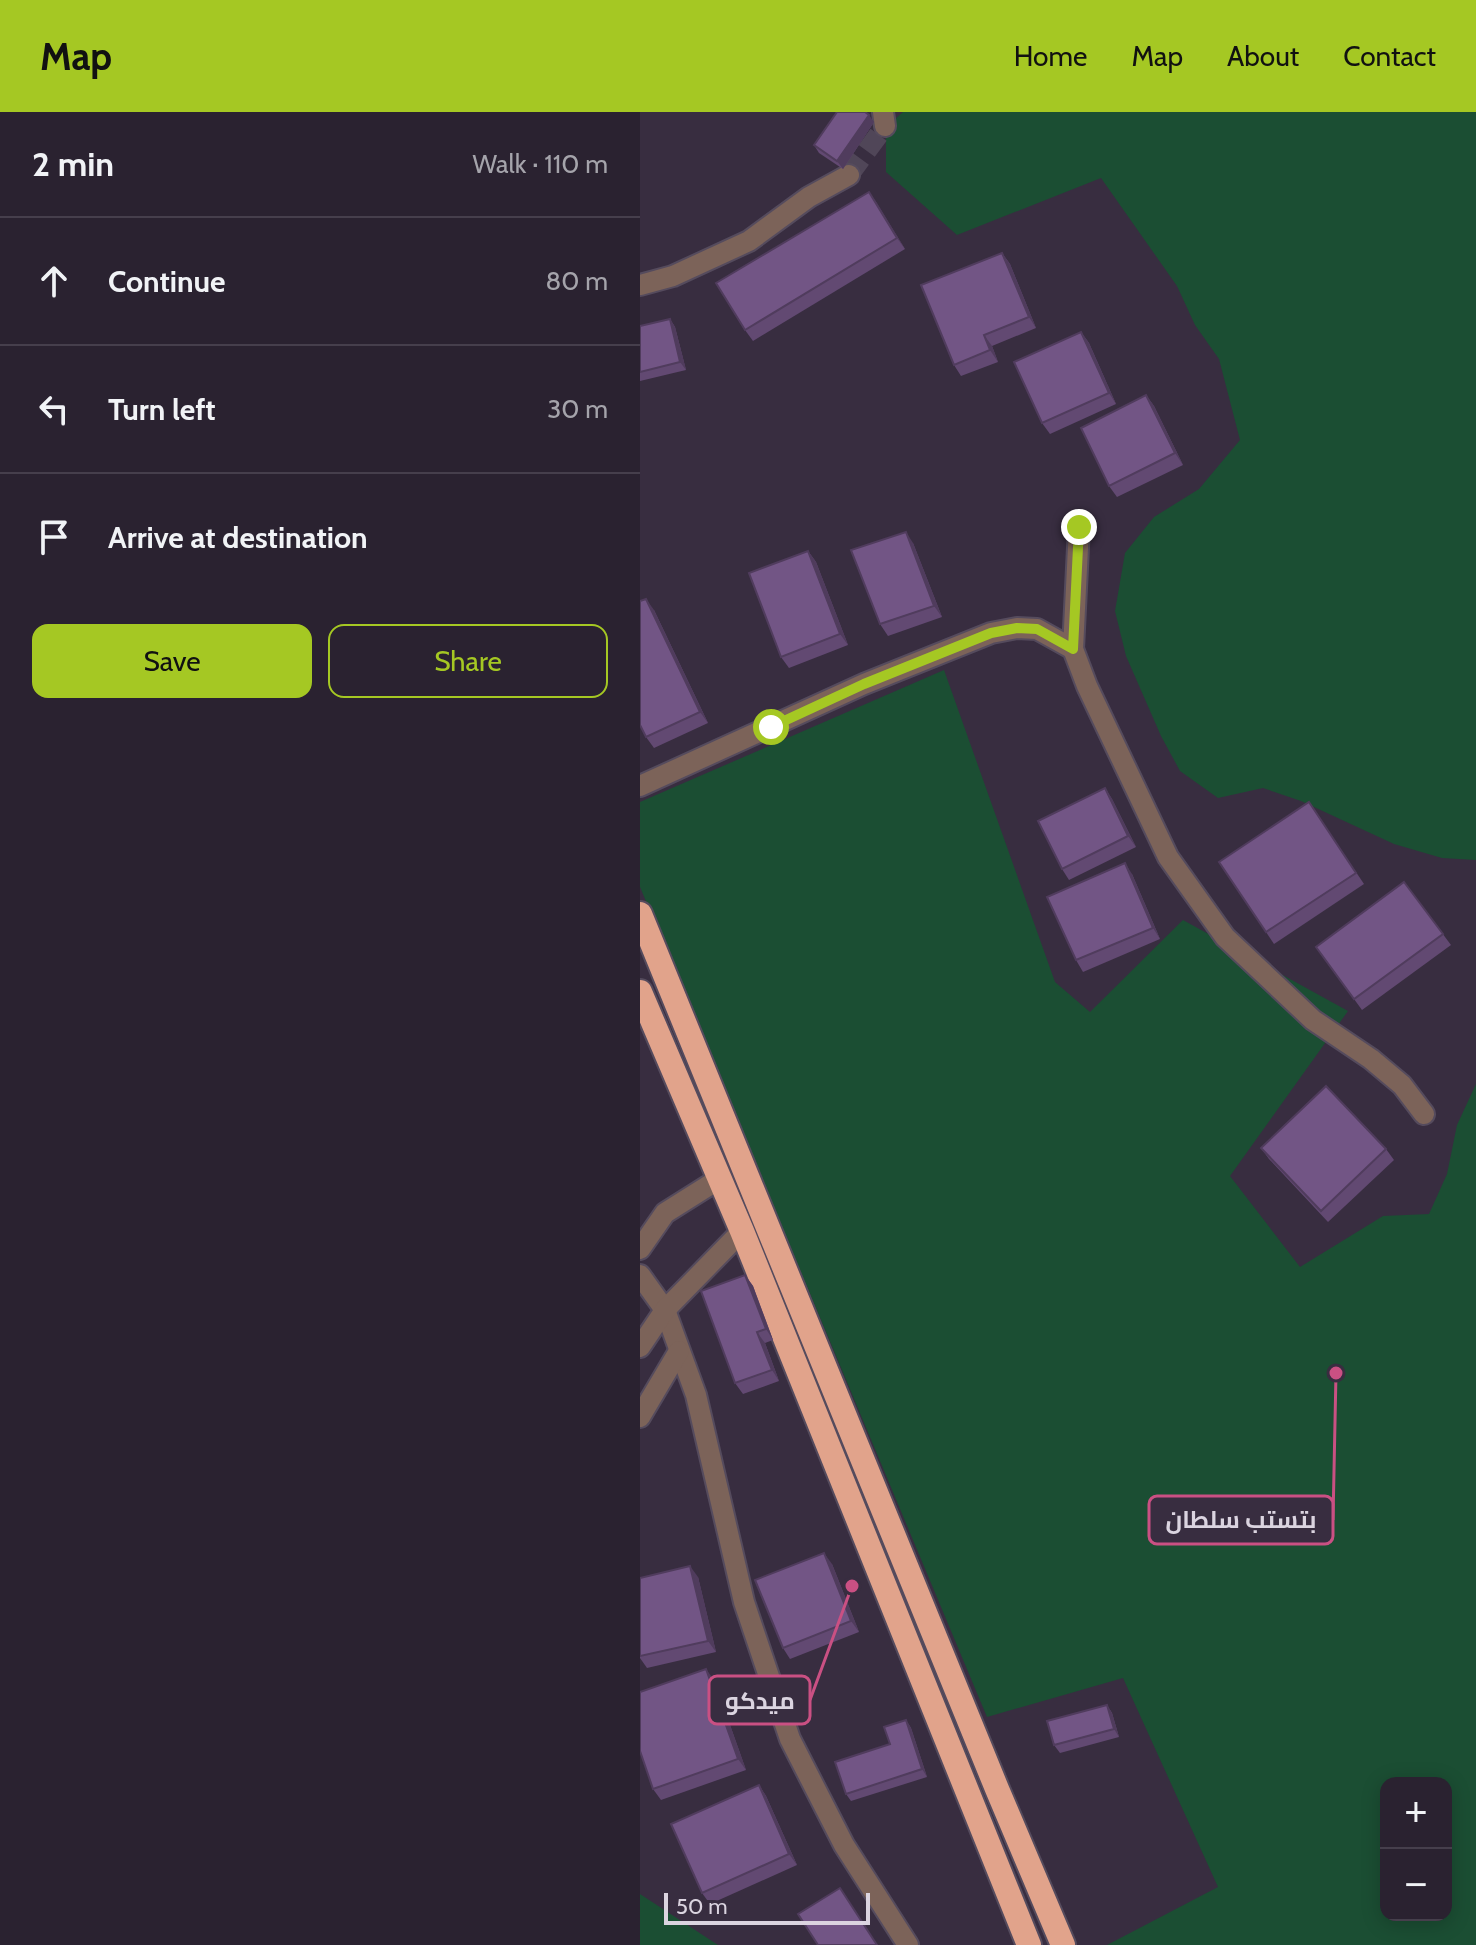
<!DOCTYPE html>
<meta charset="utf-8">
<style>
body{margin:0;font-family:Cabin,Cairo,sans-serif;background:#322a38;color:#f1f3f6}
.controls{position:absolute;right:24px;bottom:24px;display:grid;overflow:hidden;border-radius:16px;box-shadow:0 4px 20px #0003}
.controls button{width:72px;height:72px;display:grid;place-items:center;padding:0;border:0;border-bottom:2px solid #463f4c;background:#2a2230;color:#f1f3f6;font:40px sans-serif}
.scale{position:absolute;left:24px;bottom:20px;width:206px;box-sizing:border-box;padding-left:8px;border:4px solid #dbd4e0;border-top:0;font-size:22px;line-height:28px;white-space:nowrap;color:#dbd4e0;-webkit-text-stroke:6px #382d40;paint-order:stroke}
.stop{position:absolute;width:24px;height:24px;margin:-18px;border:6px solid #a5c823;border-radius:50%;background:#fff}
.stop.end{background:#a5c823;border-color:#fff;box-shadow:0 2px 8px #0008}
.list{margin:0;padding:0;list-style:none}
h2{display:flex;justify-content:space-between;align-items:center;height:104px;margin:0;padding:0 32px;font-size:34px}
h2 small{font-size:26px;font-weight:400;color:#a5a4ab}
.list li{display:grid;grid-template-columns:52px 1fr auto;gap:24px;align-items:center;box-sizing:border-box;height:128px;padding:0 32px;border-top:2px solid #463f4c}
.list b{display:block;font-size:30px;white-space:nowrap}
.list em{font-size:26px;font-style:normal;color:#a5a4ab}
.actions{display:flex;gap:16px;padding:24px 32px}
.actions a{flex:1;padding:18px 0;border:2px solid #a5c823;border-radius:16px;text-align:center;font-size:28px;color:#a5c823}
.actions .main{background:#a5c823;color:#111}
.icon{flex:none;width:44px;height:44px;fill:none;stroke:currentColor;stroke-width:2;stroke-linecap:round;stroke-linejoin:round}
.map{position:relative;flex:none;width:836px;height:1833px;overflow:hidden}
header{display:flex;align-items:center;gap:48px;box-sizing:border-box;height:112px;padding:0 40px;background:#a5c823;color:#111}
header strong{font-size:38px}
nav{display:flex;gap:44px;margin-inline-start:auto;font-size:28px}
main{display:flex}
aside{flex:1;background:#2a2230}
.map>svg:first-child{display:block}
</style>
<header>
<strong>Map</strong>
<nav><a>Home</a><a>Map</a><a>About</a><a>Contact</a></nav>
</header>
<main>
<aside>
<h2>2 min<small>Walk · 110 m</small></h2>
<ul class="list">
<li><svg class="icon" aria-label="ahead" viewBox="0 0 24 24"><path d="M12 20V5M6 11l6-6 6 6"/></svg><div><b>Continue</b></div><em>80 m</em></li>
<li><svg class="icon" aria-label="left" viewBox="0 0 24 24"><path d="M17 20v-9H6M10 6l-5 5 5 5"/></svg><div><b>Turn left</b></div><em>30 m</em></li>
<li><svg class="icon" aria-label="arrive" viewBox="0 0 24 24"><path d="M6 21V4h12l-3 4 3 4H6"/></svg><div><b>Arrive at destination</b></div></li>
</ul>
<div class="actions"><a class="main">Save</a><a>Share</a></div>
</aside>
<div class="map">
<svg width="836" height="1833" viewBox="0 0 836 1833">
<rect width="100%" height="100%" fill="#382d40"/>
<!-- green -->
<g fill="#1b4e33" fill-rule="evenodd">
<path d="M263 0H836V748L802 746 754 732 661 689 623 676 578 686 540 659 521 624 486 544 475 499 485 441 514 405 559 377 600 328 579 247 555 213 537 174 461 66 317 123 246 60V15Z"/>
<path d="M304 558 415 870 450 900 543 808 708 899 590 1064 660 1155 743 1104 789 1102 807 1062 817 1013 836 972V1833H467L578 1775 483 1566 347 1605 0 775V690ZM746 1671H806V1803H746Z"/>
<path d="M0 1782 78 1833H0Z"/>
</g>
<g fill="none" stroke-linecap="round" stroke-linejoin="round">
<!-- minor-tunnel -->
<path stroke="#504658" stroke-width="20" stroke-dasharray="20 10" stroke-linecap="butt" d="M209 63 245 14"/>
<!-- minor casing -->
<g stroke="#554b5d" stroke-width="24">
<g id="minor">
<path d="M243 0 245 14"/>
<path d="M0 173 33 164 109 129 169 85 209 63"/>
<path d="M433 537 439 415"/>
<path d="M0 674 224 572 351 521 377 516 397 517 433 537 447 574 528 745 585 825 673 908 731 947 762 973 784 1002"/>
<path d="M0 1137 25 1101 79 1067"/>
<path d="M0 1163 25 1198 56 1283 104 1490 150 1627 204 1733 268 1833"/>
<path d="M0 1235 25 1198 102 1119"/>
<path d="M0 1305 39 1239"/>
</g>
</g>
<!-- highway casing -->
<g stroke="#554b5d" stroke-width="28">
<g id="highway">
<path d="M0 802 357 1677 423 1833"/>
<path d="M0 880 102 1119 389 1833"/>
</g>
</g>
<!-- minor -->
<use href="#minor" stroke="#7c6359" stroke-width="20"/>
<!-- highway -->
<use href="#highway" stroke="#e1a38b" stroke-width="24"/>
</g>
<!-- wall -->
<g fill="#624972">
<path d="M234 10 203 57 179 41 174 33Z"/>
<path d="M229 80 265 137 113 229 105 218Z"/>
<path d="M362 141 370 152 396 216 352 234 358 250 321 264 314 253Z"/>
<path d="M30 207 35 215 46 258 0 269V214Z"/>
<path d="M441 220 449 231 476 292 410 322 402 311Z"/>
<path d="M506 283 514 294 543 353 477 385 469 374Z"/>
<path d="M273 431 302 505 248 524 240 512Z"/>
<path d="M168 439 176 450 208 533 149 556 141 545Z"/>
<path d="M14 498 68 611 14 636 6 625Z"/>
<path d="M465 676 472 687 496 735 429 768 422 757Z"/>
<path d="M669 690 724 772 634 832 579 750Z"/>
<path d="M492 762 520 827 443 860 436 848Z"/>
<path d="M764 770 811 833 722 898 676 835Z"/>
<path d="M621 1036 746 1037 754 1048 688 1110 629 1047Z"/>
<path d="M105 1163 113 1174 133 1228 125 1231 139 1269 103 1282 95 1271Z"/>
<path d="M192 1452 219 1520 150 1547 143 1536Z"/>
<path d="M58 1465 76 1540 7 1556 0 1546V1466Z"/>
<path d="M74 1568 106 1658 21 1688 13 1677Z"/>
<path d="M467 1593 472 1601 479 1625 420 1641 414 1633Z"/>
<path d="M266 1608 271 1616 287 1665 211 1689 206 1682 250 1632Z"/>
<path d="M119 1673 126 1684 157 1753 70 1792 62 1781Z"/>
</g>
<!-- shaded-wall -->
<g fill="#503c5d">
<path d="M229 3 234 10 203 57 197 49Z"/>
<path d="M229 80 237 91 265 137 257 126Z"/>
<path d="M362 141 370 152 396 216 389 205Z"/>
<path d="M30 207 35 215 46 258 40 250Z"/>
<path d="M441 220 449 231 476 292 469 281Z"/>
<path d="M344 223 352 234 358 250 350 238Z"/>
<path d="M506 283 514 294 543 353 535 341Z"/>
<path d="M266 420 273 431 302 505 294 494Z"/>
<path d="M168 439 176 450 208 533 200 522Z"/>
<path d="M6 487 14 498 68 611 60 600Z"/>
<path d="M465 676 472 687 496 735 488 724Z"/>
<path d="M485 751 492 762 520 827 513 816Z"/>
<path d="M105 1163 113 1174 133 1228 126 1217Z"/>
<path d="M117 1220 125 1231 139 1269 132 1258Z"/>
<path d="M184 1441 192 1452 219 1520 211 1509Z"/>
<path d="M50 1454 58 1465 76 1540 68 1529Z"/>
<path d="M66 1557 74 1568 106 1658 98 1647Z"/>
<path d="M467 1593 472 1601 479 1625 474 1617Z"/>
<path d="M266 1608 271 1616 287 1665 282 1657Z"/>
<path d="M119 1673 126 1684 157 1753 149 1742Z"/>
</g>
<!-- building -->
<g fill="#725585" stroke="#503c5d" stroke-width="2">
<path d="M197 0H225L229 3 197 49 174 33Z"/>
<path d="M229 80 257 126 105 218 76 171Z"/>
<path d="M362 141 389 205 344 223 350 238 314 253 281 173Z"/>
<path d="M30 207 40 250 0 260V214Z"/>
<path d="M441 220 469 281 402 311 374 250Z"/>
<path d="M506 283 535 341 469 374 441 316Z"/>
<path d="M266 420 294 494 240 512 211 438Z"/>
<path d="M168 439 200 522 141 545 109 461Z"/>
<path d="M6 487 60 600 6 625 0 613V489Z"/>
<path d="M465 676 488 724 422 757 398 709Z"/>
<path d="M669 690 716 761 626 820 579 750Z"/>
<path d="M485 751 513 816 436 848 407 785Z"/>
<path d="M764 770 803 822 714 887 676 835Z"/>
<path d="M686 974 746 1037 681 1099 621 1036Z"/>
<path d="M105 1163 126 1217 117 1220 132 1258 95 1271 61 1179Z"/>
<path d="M184 1441 211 1509 143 1536 115 1468Z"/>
<path d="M50 1454 68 1529 0 1544V1466Z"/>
<path d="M66 1557 98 1647 13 1677 0 1639V1580Z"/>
<path d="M467 1593 474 1617 414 1633 407 1609Z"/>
<path d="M266 1608 282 1657 206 1682 195 1650 250 1632 244 1615Z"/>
<path d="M119 1673 149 1742 62 1781 31 1712Z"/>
<path d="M200 1776 237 1833H178L158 1802Z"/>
</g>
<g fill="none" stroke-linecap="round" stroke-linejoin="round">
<!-- route -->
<path stroke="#a5c823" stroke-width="10" d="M131 615 224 572 351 521 377 516 397 517 433 537 439 415"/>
</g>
<!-- callouts -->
<path fill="none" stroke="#ca5083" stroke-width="3" d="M696 1261L693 1408M212 1474L170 1588"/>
<g fill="#ca5083" stroke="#382d40" stroke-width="3">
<circle cx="696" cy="1261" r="8"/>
<circle cx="212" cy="1474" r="8"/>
</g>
<g fill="#382d40" stroke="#ca5083" stroke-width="3">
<rect x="509" y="1384" width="184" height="48" rx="8"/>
<rect x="69" y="1564" width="101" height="48" rx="8"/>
</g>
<g font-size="24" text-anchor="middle" font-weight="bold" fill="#dbd4e0">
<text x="601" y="1416">بتستب سلطان</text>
<text x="120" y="1597">ميدكو</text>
</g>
</svg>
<div class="controls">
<button>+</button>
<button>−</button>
</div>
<div class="scale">50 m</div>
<div class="stop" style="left:131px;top:615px"></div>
<div class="stop end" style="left:439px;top:415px"></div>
</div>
</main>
